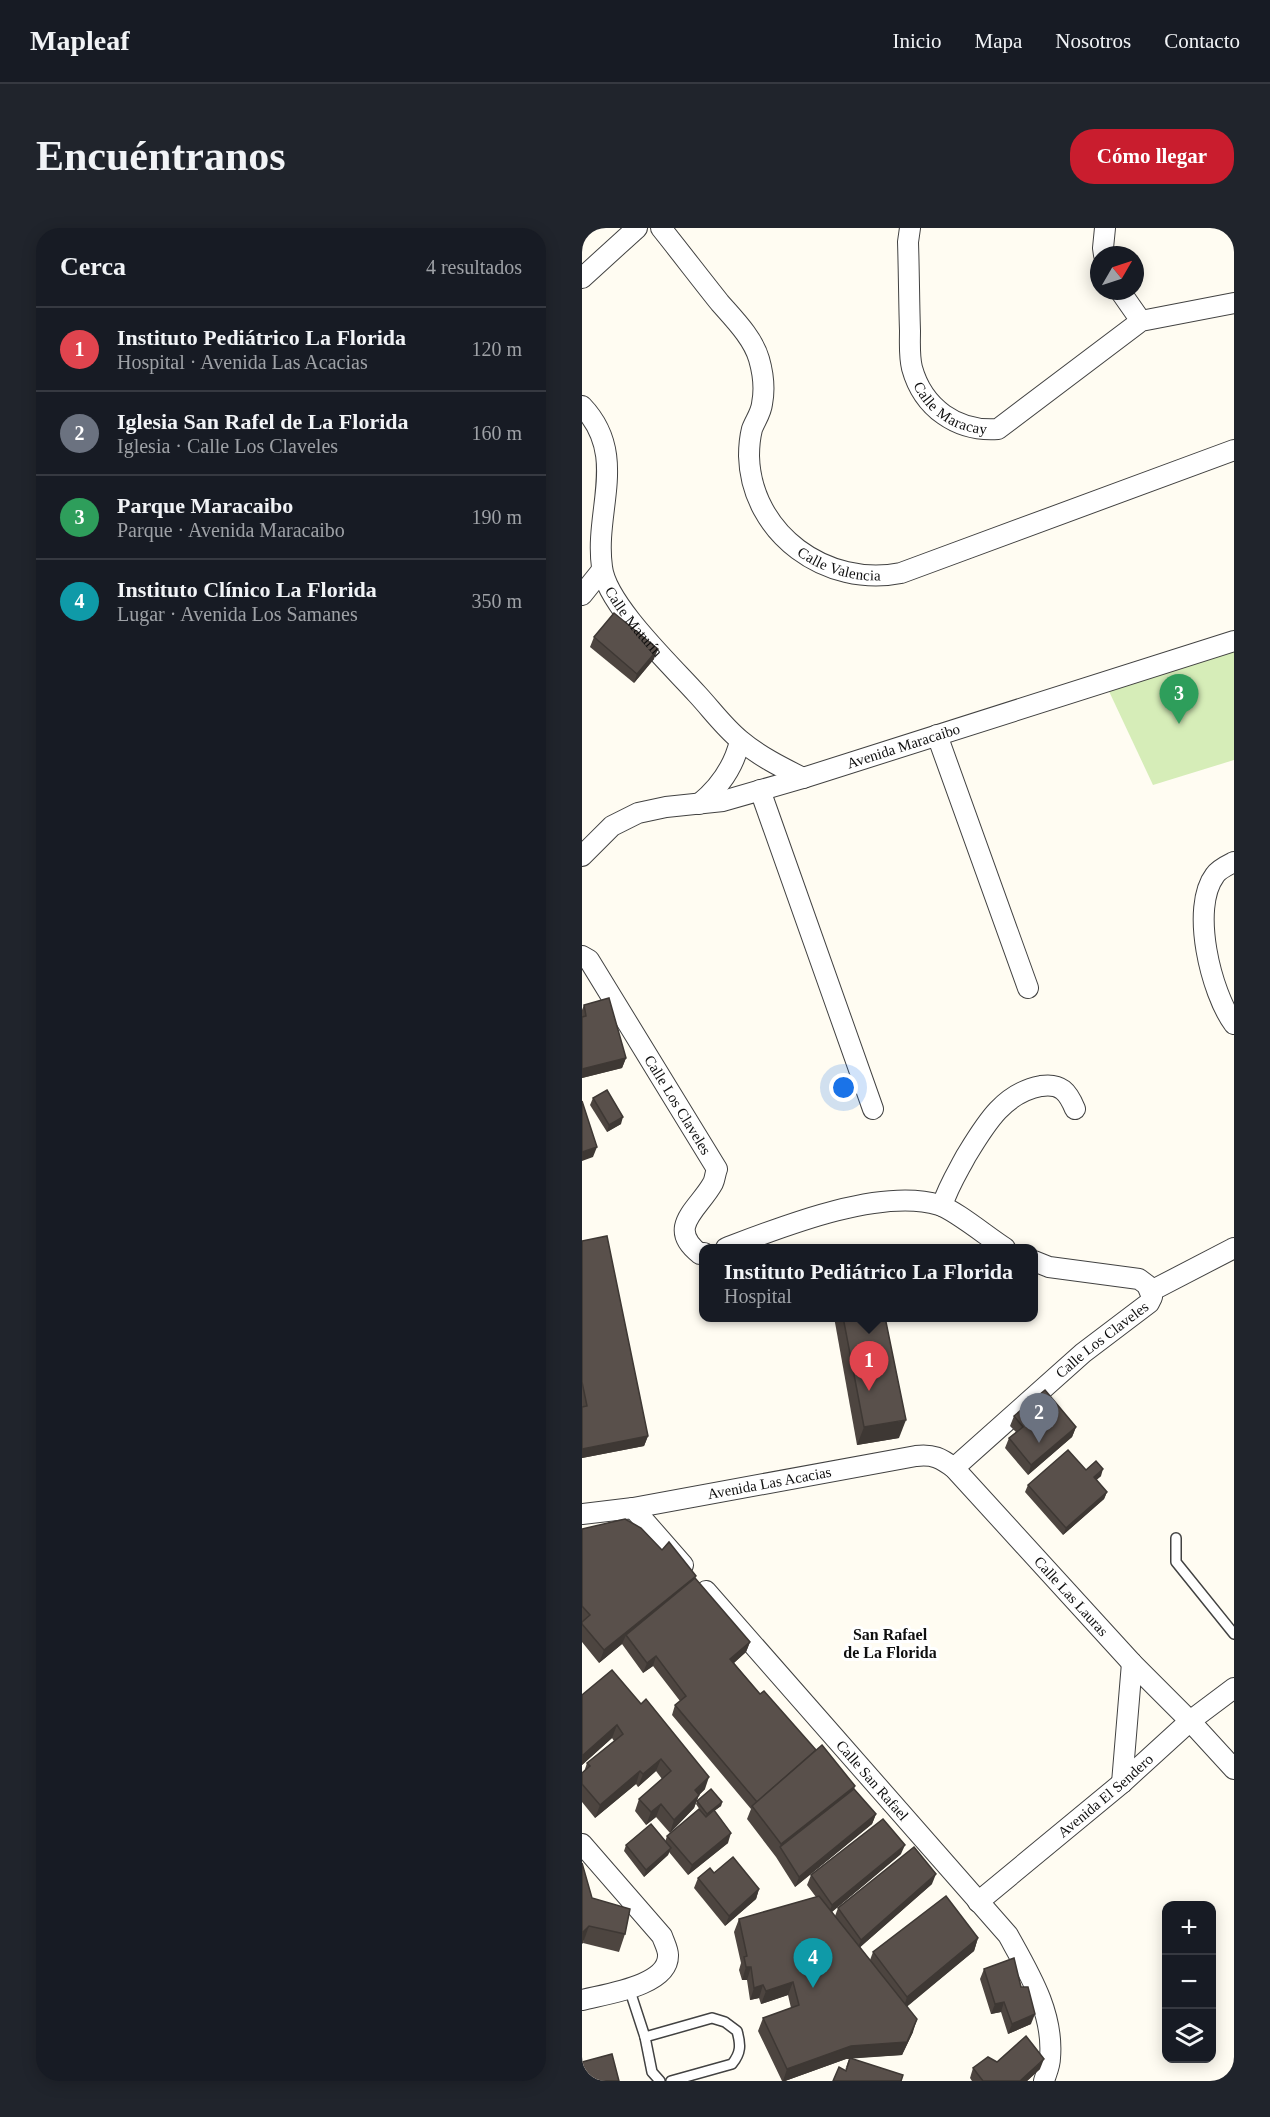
<!DOCTYPE html>
<html lang="es">
<meta charset="utf-8">
<style>
body{margin:0;font-family:"Times New Roman",serif;background:#20242c;color:#f1f3f6}
.controls{position:absolute;right:18px;bottom:18px;display:grid;overflow:hidden;border-radius:12px;box-shadow:0 3px 15px #0003}
.controls button{width:54px;height:54px;display:grid;place-items:center;padding:0;border:0;border-bottom:2px solid #363941;background:#171b24;color:#f1f3f6;font:30px sans-serif}
.compass{position:absolute;left:508px;top:18px;width:54px;height:54px;border-radius:50%;background:#171b24;box-shadow:0 3px 15px #0003;rotate:51deg}
.you{position:absolute;left:262px;top:860px;width:21px;height:21px;margin:-15px;border:4px solid #fff;border-radius:50%;background:#1a73e8;box-shadow:0 0 0 9px #1a73e833}
.badge{display:grid;place-items:center;width:39px;height:39px;border-radius:50%;background:#c91d2e;color:#fff;font-size:20px;font-weight:700}
.pin{position:absolute;translate:-50% -50px;filter:drop-shadow(0 2px 3px #0008)}
.pin::after{content:'';position:absolute;top:32px;width:21px;height:18px;background:inherit;clip-path:polygon(0 0,100% 0,50% 100%)}
.popup{position:absolute;left:117px;top:1016px;width:339px;height:78px;box-sizing:border-box;display:grid;place-content:center;border-radius:12px;background:#171b24;filter:drop-shadow(0 2px 4px #0005);font-size:20px;white-space:nowrap;color:#9ea1a6}
.popup b{font-size:22px;color:#f1f3f6}
.popup::after{content:'';position:absolute;left:50%;top:100%;margin-left:-12px;border:12px solid transparent;border-top-color:#171b24}
.list{margin:0;padding:0;list-style:none}
h2{display:flex;justify-content:space-between;align-items:center;height:78px;margin:0;padding:0 24px;font-size:26px}
h2 small{font-size:20px;font-weight:400;color:#9ea1a6}
.list li{display:grid;grid-template-columns:39px 1fr auto;gap:18px;align-items:center;box-sizing:border-box;height:84px;padding:0 24px;border-top:2px solid #363941}
.list b{display:block;font-size:22px;white-space:nowrap}
.list p{margin:0;font-size:20px;white-space:nowrap;color:#9ea1a6}
.list em{font-size:20px;font-style:normal;color:#9ea1a6}
.icon{flex:none;width:33px;height:33px;fill:none;stroke:currentColor;stroke-width:2;stroke-linecap:round;stroke-linejoin:round}
.map{position:relative;flex:none;width:652px;height:1853px;overflow:hidden;border-radius:24px}
header{display:flex;align-items:center;gap:36px;box-sizing:border-box;height:84px;padding:0 30px;background:#171b24;border-bottom:2px solid #363941}
header strong{font-size:28px}
nav{display:flex;gap:33px;margin-inline-start:auto;font-size:21px}
.intro{display:flex;align-items:center;justify-content:space-between;box-sizing:border-box;height:144px;padding:0 36px}
h1{margin:0;font-size:42px}
.button{padding:15px 27px;border-radius:24px;background:#c91d2e;color:#fff;font-size:21px;font-weight:700}
main{display:flex;gap:36px;padding:0 36px}
aside{flex:1;background:#171b24;border-radius:24px;box-shadow:0 3px 15px #0003}
.map>svg:first-child{display:block}
</style>
<header>
<strong>Mapleaf</strong>
<nav><a>Inicio</a><a>Mapa</a><a>Nosotros</a><a>Contacto</a></nav>
</header>
<div class="intro"><h1>Encuéntranos</h1><a class="button">Cómo llegar</a></div>
<main>
<aside>
<h2>Cerca<small>4 resultados</small></h2>
<ul class="list">
<li><span class="badge" style="background:#e0444e">1</span><div><b>Instituto Pediátrico La Florida</b><p>Hospital · Avenida Las Acacias</p></div><em>120 m</em></li>
<li><span class="badge" style="background:#6b7280">2</span><div><b>Iglesia San Rafel de La Florida</b><p>Iglesia · Calle Los Claveles</p></div><em>160 m</em></li>
<li><span class="badge" style="background:#2e9e5b">3</span><div><b>Parque Maracaibo</b><p>Parque · Avenida Maracaibo</p></div><em>190 m</em></li>
<li><span class="badge" style="background:#0f9aa8">4</span><div><b>Instituto Clínico La Florida</b><p>Lugar · Avenida Los Samanes</p></div><em>350 m</em></li>
</ul>
</aside>
<div class="map">
<svg width="652" height="1853" viewBox="0 0 652 1853">
<rect width="100%" height="100%" fill="#fffcf2"/>
<!-- green -->
<path fill="#d6edb8" d="M652 420V532L571 557 525 459Z"/>
<g fill="none" stroke-linecap="round" stroke-linejoin="round">
<!-- service casing -->
<g stroke="#424242" stroke-width="12">
<g id="service">
<path d="M594 1310V1334L652 1406"/>
<path d="M47 1760 63 1809 70 1844 78 1853"/>
<path d="M63 1809 130 1790 143 1794 155 1803C159 1817 159 1825 150 1836L89 1853"/>
</g>
</g>
<!-- minor casing -->
<g stroke="#424242" stroke-width="22">
<g id="minor">
<path id="s1" d="M79 0C99 25 118 50 138 75 152 91 171 110 177 131 181 145 183 161 180 176 179 185 173 193 170 201 168 209 167 220 167 228 169 306 245 360 319 345L652 222"/>
<path id="s2" d="M328 0 326 14C327 44 327 73 328 103 328 114 327 128 330 140 341 180 375 204 416 201L559 93 652 75"/>
<path d="M522 27 521 20 523 0"/>
<path d="M0 50 55 0"/>
<path d="M538 63 559 93"/>
<path id="s3" d="M0 178C47 227 12 282 20 339 24 376 90 438 115 466 129 481 142 499 158 512 177 528 199 539 221 550"/>
<path d="M0 367 20 342"/>
<path d="M355 507 446 760"/>
<path d="M178 562 291 881"/>
<path d="M117 576C138 559 152 538 158 513"/>
<path id="s4" d="M0 628 30 598 56 585 84 579 141 573 221 550 652 413"/>
<path d="M652 634C646 637 637 641 633 647 608 680 629 765 652 796"/>
<path id="s5" d="M0 728 7 732 135 941C133 946 133 951 131 955 117 981 83 999 118 1026L122 1025"/>
<path d="M360 978C366 959 375 945 384 928 403 897 421 865 459 858 479 855 486 864 493 881"/>
<path d="M144 1020C199 999 299 959 357 977 373 982 407 1010 423 1020"/>
<path d="M569 1063 652 1020"/>
<path id="s6" d="M372 1240 501 1125 567 1075 570 1069 565 1057 557 1051 467 1039 452 1033"/>
<path d="M51 1280 101 1337"/>
<path id="s7" d="M0 1286 51 1280 334 1228C351 1226 359 1230 372 1240L550 1435 608 1493 652 1541"/>
<path id="s8" d="M124 1363 426 1707C447 1745 472 1785 468 1830 468 1838 464 1846 462 1853"/>
<path d="M540 1555 550 1435"/>
<path d="M0 1616 80 1708C82 1714 86 1721 86 1727 87 1758 23 1766 0 1772"/>
<path id="s9" d="M396 1674 540 1555 608 1493 652 1460"/>
</g>
</g>
<!-- service -->
<use href="#service" stroke="#fff" stroke-width="9"/>
<!-- minor -->
<use href="#minor" stroke="#fff" stroke-width="20"/>
</g>
<!-- wall -->
<g fill="#4d4540">
<path d="M12 409 72 431 52 455 8 419Z"/>
<path d="M2 777 44 830 40 840 0 850V782Z"/>
<path d="M11 870 39 896 25 904 8 877Z"/>
<path d="M0 1013 66 1208 62 1218 0 1230Z"/>
<path d="M252 1089H303L317 1210 275 1217Z"/>
<path d="M432 1188 494 1199 490 1209 446 1247 423 1220 427 1210 434 1204 428 1198Z"/>
<path d="M504 1242 519 1248 514 1252 525 1264 522 1271 481 1307 443 1264 446 1257Z"/>
<path d="M0 1301 80 1322 113 1351 168 1414 164 1424 152 1435 178 1466 272 1561 294 1586 290 1596 213 1659 194 1629 165 1591 169 1581 90 1487 93 1477 98 1473 71 1438 61 1445 40 1416 17 1435 0 1414Z"/>
<path d="M0 1467 123 1561 117 1567 112 1580 88 1605 74 1589 64 1597 53 1583 57 1571 80 1551 74 1543 56 1559 54 1556 13 1590 0 1574V1545L2 1544 5 1535 32 1513 30 1510 0 1537Z"/>
<path d="M115 1573 140 1574 139 1578 132 1583 146 1615 106 1647 87 1624 86 1627 62 1649 42 1623 44 1617 83 1614 85 1608 118 1582 114 1576Z"/>
<path d="M319 1626 250 1684 253 1688 256 1680 350 1656 278 1719 288 1732 291 1724 396 1710 392 1723 325 1778 331 1804 320 1827 270 1830 263 1842 267 1831H264L203 1853H200L176 1803 181 1790 209 1780 206 1767 179 1776 177 1770 168 1772 165 1752H160L157 1742 159 1735 152 1704 157 1691 234 1669 225 1657 229 1647Z"/>
<path d="M132 1645 177 1661 174 1671 143 1698 112 1660 116 1650Z"/>
<path d="M10 1670 43 1706 37 1724 1 1715Z"/>
<path d="M402 1741 449 1796 426 1806 419 1784 409 1786 398 1751Z"/>
<path d="M415 1834 458 1841 445 1853H390L388 1850 391 1840Z"/>
</g>
<!-- shaded-wall -->
<g fill="#3e3834">
<path d="M76 421 72 431 52 455 55 446Z"/>
<path d="M44 830 40 840 0 850V841Z"/>
<path d="M41 889 39 896 25 904 27 897Z"/>
<path d="M15 919 11 929 0 933V924Z"/>
<path d="M324 1192 317 1210 275 1217 282 1199Z"/>
<path d="M494 1199 490 1209 446 1247 449 1237Z"/>
<path d="M66 1208 62 1218 0 1230V1221Z"/>
<path d="M521 1241 519 1248 510 1256 512 1249Z"/>
<path d="M525 1264 522 1271 481 1307 484 1300Z"/>
<path d="M114 1348 110 1360 44 1407 40 1416 17 1435 22 1422Z"/>
<path d="M168 1414 164 1424 145 1441 148 1431Z"/>
<path d="M74 1428 71 1438 61 1445 65 1435Z"/>
<path d="M35 1497 30 1510 0 1537V1528Z"/>
<path d="M79 1531 74 1543 56 1559 61 1546Z"/>
<path d="M58 1543 54 1556 13 1590 18 1577Z"/>
<path d="M127 1549 123 1561 117 1567 112 1580 88 1605 92 1592 113 1562Z"/>
<path d="M273 1558 269 1571 198 1619 199 1616Z"/>
<path d="M140 1574 139 1578 124 1589 125 1586Z"/>
<path d="M79 1576 74 1589 64 1597 69 1584Z"/>
<path d="M294 1586 290 1596 213 1659 217 1649Z"/>
<path d="M149 1605 146 1615 106 1647 110 1637Z"/>
<path d="M323 1617 319 1626 246 1687 250 1677Z"/>
<path d="M89 1620 86 1627 62 1649 64 1642Z"/>
<path d="M354 1646 350 1656 275 1722 279 1712Z"/>
<path d="M177 1661 174 1671 143 1698 147 1688Z"/>
<path d="M7 1698 1 1715 0 1716V1705Z"/>
<path d="M396 1710 392 1723 321 1782 325 1769Z"/>
<path d="M164 1739H169L165 1752H160Z"/>
<path d="M211 1754 206 1767 179 1776 184 1763Z"/>
<path d="M181 1757 177 1770 168 1772 172 1760Z"/>
<path d="M422 1774 419 1784 409 1786 413 1776Z"/>
<path d="M453 1786 449 1796 426 1806 430 1796Z"/>
<path d="M335 1791 331 1804 320 1827 264 1831 203 1853H201L205 1841Z"/>
<path d="M462 1831 458 1841 445 1853H438Z"/>
</g>
<!-- building -->
<g fill="#59504b" stroke="#3e3834" stroke-width="1.5">
<path d="M32 385 76 421 55 446 12 409Z"/>
<path d="M27 770 44 830 0 841V789L4 788 2 777Z"/>
<path d="M25 862 41 889 27 897 11 870Z"/>
<path d="M0 873 15 919 0 924Z"/>
<path d="M25 1008 66 1208 0 1221V1179L5 1178 0 1154V1013Z"/>
<path d="M261 1089H303L324 1192 282 1199Z"/>
<path d="M463 1162 494 1199 449 1237 427 1210 441 1199 432 1188Z"/>
<path d="M486 1222 504 1242 514 1233 521 1241 512 1249 525 1264 484 1300 446 1257Z"/>
<path d="M43 1291 59 1300 80 1322 87 1314 114 1348 22 1422 0 1396V1394L8 1387 0 1378V1301Z"/>
<path d="M113 1350 168 1414 148 1431 178 1466 182 1463 234 1522 175 1574 93 1477 104 1468 74 1428 65 1435 44 1407Z"/>
<path d="M30 1442 59 1476 64 1471 127 1549 113 1562 117 1567 92 1592 79 1576 69 1584 57 1571 89 1543 79 1531 61 1546 58 1543 18 1577 0 1556V1545L8 1538 5 1535 41 1506 35 1497 0 1528V1467Z"/>
<path d="M240 1517 273 1558 199 1616 170 1578Z"/>
<path d="M129 1561 140 1574 125 1586 115 1573Z"/>
<path d="M272 1561 294 1586 217 1649 198 1619Z"/>
<path d="M117 1581 124 1589 132 1582 149 1605 110 1637 85 1608Z"/>
<path d="M301 1591 323 1617 250 1677 229 1647Z"/>
<path d="M69 1596 89 1620 64 1642 44 1617Z"/>
<path d="M332 1619 354 1646 279 1712 256 1680Z"/>
<path d="M151 1629 177 1661 147 1688 116 1650 128 1640 132 1645Z"/>
<path d="M0 1635 10 1670 48 1681 43 1706 7 1698 0 1705Z"/>
<path d="M237 1668 335 1791 325 1814 269 1818 205 1841 181 1790 217 1777 211 1754 184 1763 181 1757 172 1760 169 1739H164L162 1729 165 1728 157 1691Z"/>
<path d="M364 1668 396 1710 325 1769 291 1724Z"/>
<path d="M432 1730 439 1759H446L453 1786 430 1796 422 1774 413 1776 402 1741Z"/>
<path d="M444 1808 462 1831 438 1853H401L391 1840 406 1829 415 1834Z"/>
<path d="M30 1826 37 1853H0V1834Z"/>
<path d="M268 1830 321 1847 319 1853H251L257 1839 264 1843Z"/>
</g>
<g text-anchor="middle" stroke-width="6" stroke-linejoin="round" paint-order="stroke">
<!-- street labels -->
<g font-size="15" fill="#0f0f0f" stroke="#fff">
<text dy="5" stroke="none"><textPath href="#s2" startOffset="200">Calle Maracay</textPath></text>
<text dy="5" stroke="none"><textPath href="#s1" startOffset="418">Calle Valencia</textPath></text>
<text dy="5" stroke="none"><textPath href="#s3" startOffset="232">Calle Maturín</textPath></text>
<text dy="5" stroke="none"><textPath href="#s4" startOffset="346">Avenida Maracaibo</textPath></text>
<text dy="5" stroke="none"><textPath href="#s5" startOffset="178">Calle Los Claveles</textPath></text>
<text dy="5" stroke="none"><textPath href="#s6" startOffset="196">Calle Los Claveles</textPath></text>
<text dy="5" stroke="none"><textPath href="#s7" startOffset="190">Avenida Las Acacias</textPath></text>
<text dy="5" stroke="none"><textPath href="#s7" startOffset="554">Calle Las Lauras</textPath></text>
<text dy="5" stroke="none"><textPath href="#s8" startOffset="252">Calle San Rafael</textPath></text>
<text dy="5" stroke="none"><textPath href="#s9" startOffset="166">Avenida El Sendero</textPath></text>
</g>
<!-- neighbourhood labels -->
<g font-size="16" font-weight="bold" fill="#0f0f0f" stroke="#fff">
<text x="308" y="1412">San Rafael<tspan x="308" dy="18">de La Florida</tspan></text>
</g>
</g>
</svg>
<div class="controls">
<button>+</button>
<button>−</button>
<button><svg class="icon" aria-label="layers" viewBox="0 0 24 24"><path d="M12 4l9 5-9 5-9-5zM3 14l9 5 9-5"/></svg></button>
</div>
<svg class="compass" viewBox="-18 -18 36 36"><path d="M0-13l5 13h-10z" fill="#e53935"/><path d="M0 13l5-13h-10z" fill="#9ea1a6"/></svg>
<div class="you"></div>
<div class="pin badge" style="left:287px;top:1163px;background:#e0444e">1</div>
<div class="popup"><b>Instituto Pediátrico La Florida</b>Hospital</div>
<div class="pin badge" style="left:457px;top:1215px;background:#6b7280">2</div>
<div class="pin badge" style="left:597px;top:496px;background:#2e9e5b">3</div>
<div class="pin badge" style="left:231px;top:1760px;background:#0f9aa8">4</div>
</div>
</main>
